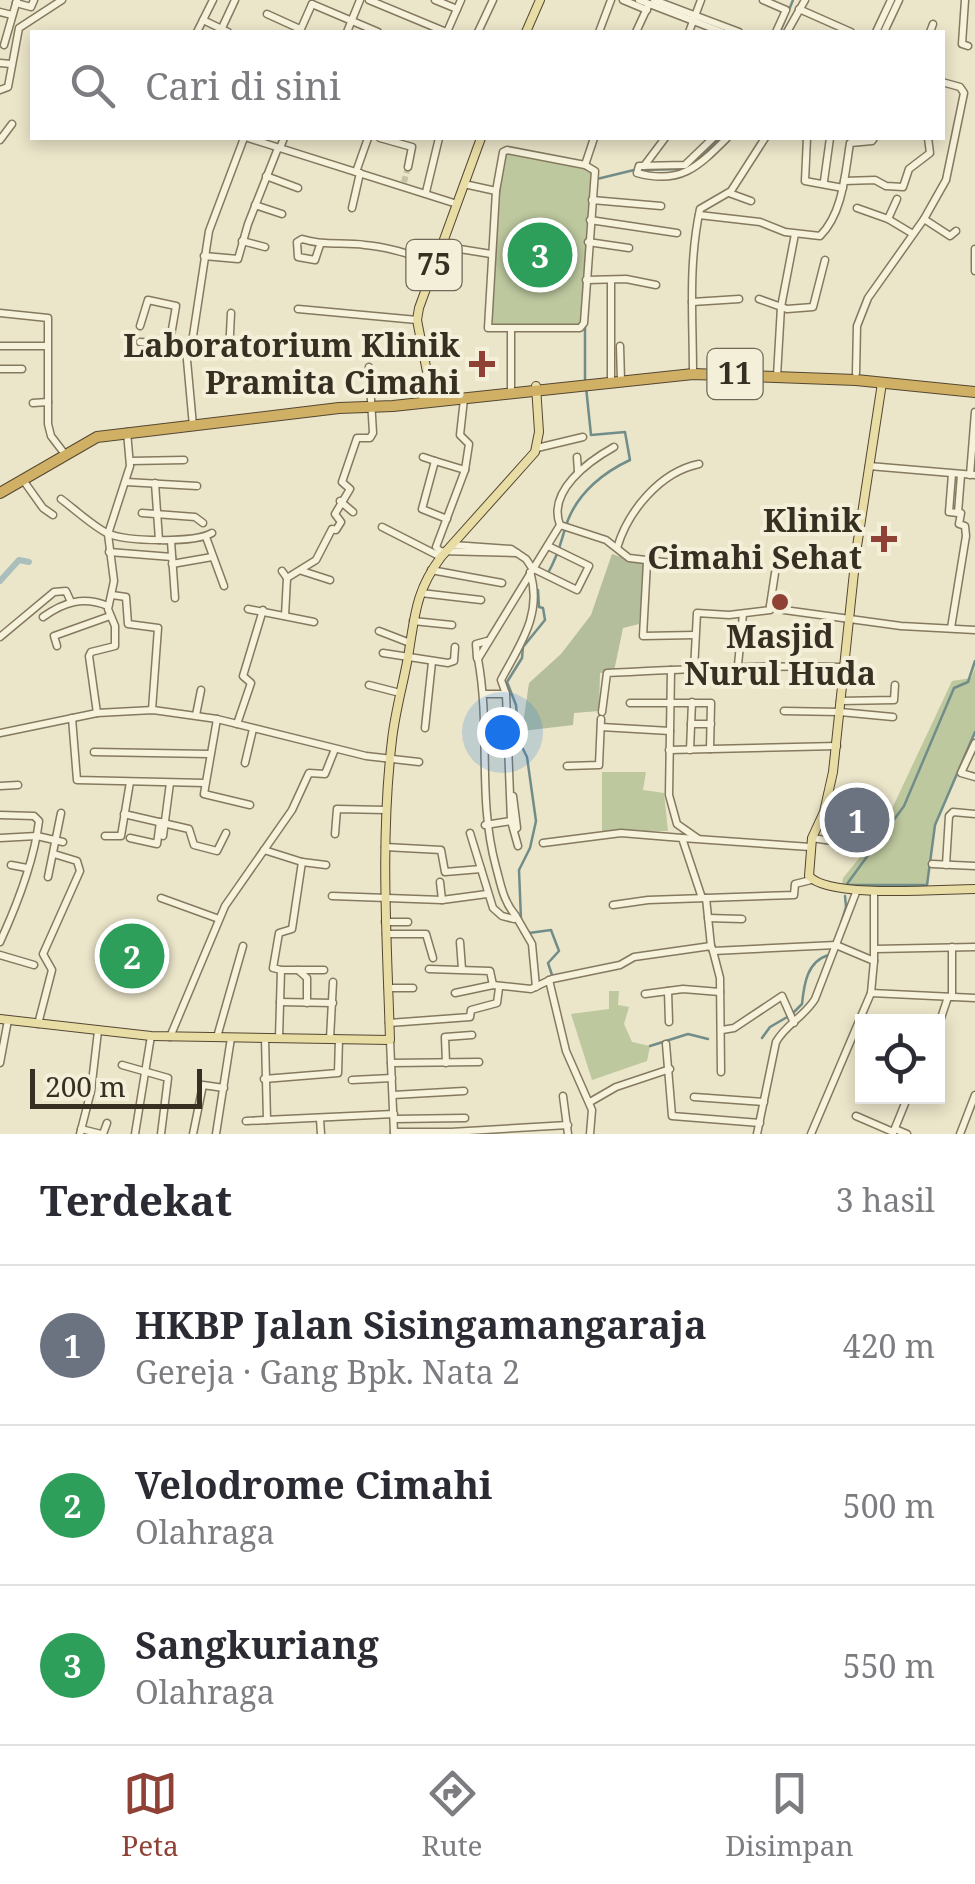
<!DOCTYPE html>
<html lang="id">
<meta charset="utf-8">
<style>
body{margin:0;font-family:"Noto Serif",serif;background:#f7f7f7;color:#2b2b33}
.controls{position:absolute;right:30px;bottom:30px;display:grid;overflow:hidden;border-radius:0px;box-shadow:0 5px 15px #0003}
.controls button{width:90px;height:90px;display:grid;place-items:center;padding:0;border:0;border-bottom:2px solid #e1e1e2;background:#fff;color:#2b2b33;font:50px sans-serif}
.scale{position:absolute;left:30px;bottom:25px;width:172px;box-sizing:border-box;padding-left:10px;border:5px solid #372f22;border-top:0;font-size:28px;line-height:35px;white-space:nowrap;color:#372f22;-webkit-text-stroke:8px #f3efd8;paint-order:stroke}
.you{position:absolute;left:502px;top:732px;width:35px;height:35px;margin:-25px;border:8px solid #fff;border-radius:50%;background:#1a73e8;box-shadow:0 0 0 15px #1a73e833}
.badge{display:grid;place-items:center;width:65px;height:65px;border-radius:50%;background:#8f4136;color:#fff;font-size:32px;font-weight:700}
.pin{position:absolute;translate:-50% -50%;border:5px solid #fff;box-shadow:0 2px 10px #0006}
.list{margin:0;padding:0;list-style:none}
h2{display:flex;justify-content:space-between;align-items:center;height:130px;margin:0;padding:0 40px;font-size:42px}
h2 small{font-size:32px;font-weight:400;color:#7c7c81}
.list li{display:grid;grid-template-columns:65px 1fr auto;gap:30px;align-items:center;box-sizing:border-box;height:160px;padding:0 40px;border-top:2px solid #e1e1e2}
.list b{display:block;font-size:38px;white-space:nowrap}
.list p{margin:0;font-size:32px;white-space:nowrap;color:#7c7c81}
.list em{font-size:32px;font-style:normal;color:#7c7c81}
.icon{flex:none;width:55px;height:55px;fill:none;stroke:currentColor;stroke-width:2;stroke-linecap:round;stroke-linejoin:round}
.map{position:relative;flex:none;width:975px;height:1134px;overflow:hidden}
.search{position:absolute;background:#fff;box-shadow:0 5px 15px #0003;left:30px;right:30px;top:30px;height:110px;display:flex;align-items:center;gap:25px;box-sizing:border-box;padding:0 35px;border-radius:0px;color:#7c7c81;font-size:38px}
.sheet{height:610px;background:#fff}
nav{display:flex;justify-content:space-around;align-items:center;box-sizing:border-box;height:140px;border-top:2px solid #e1e1e2;background:#fff;font-size:28px;color:#7c7c81}
nav a{display:grid;justify-items:center;gap:5px}
nav .on{color:#8f4136}
.map>svg:first-child{display:block}
</style>
<div class="map">
<svg width="975" height="1134" viewBox="0 0 975 1134">
<rect width="100%" height="100%" fill="#ebe5c9"/>
<!-- green -->
<g fill="#bdc89e">
<path d="M506 152 592 171 581 324 491 326 498 197Z"/>
<path d="M975 668V732L935 825 927 885H842L843 878 882 830 952 681 971 678Z"/>
<path d="M602 772H646L643 790 664 793 668 831H602Z"/>
<path d="M609 991H619L618 1005 629 1007 624 1024 632 1042 650 1046 647 1061 592 1080 571 1014 609 1009Z"/>
</g>
<!-- cemetery -->
<path fill="#b5be9c" d="M612 554 644 564 639 624 623 628 614 671 600 673 599 711 574 713 573 725 522 731 529 683 561 654 591 615Z"/>
<g fill="none" stroke-linecap="round" stroke-linejoin="round">
<!-- stream -->
<g stroke="#718d8a" stroke-width="2.5">
<path d="M780 32 793 0"/>
<path d="M692 165 719 138"/>
<path d="M639 170 685 169"/>
<path d="M597 179 634 170"/>
<path d="M585 379V327"/>
<path d="M548 573C561 550 560 542 568 520 579 492 604 472 630 460L625 432 591 435 586 387"/>
<path d="M847 884 904 806 954 688 968 682 975 661"/>
<path d="M847 885H927L935 825 975 732"/>
<path d="M521 919 519 870 530 848 536 821 527 757 519 741 516 705 507 682 522 658 523 647 545 620 543 608 539 607 538 590"/>
<path d="M841 923 846 907 845 896"/>
<path d="M529 933 551 930 559 951 548 963 553 978"/>
<path d="M792 1014 802 1004C804 984 807 961 829 955L831 949"/>
<path d="M762 1038 770 1027 789 1016"/>
<path d="M650 1046 688 1034 708 1039"/>
</g>
<!-- canal -->
<path stroke="#aabfbc" stroke-width="6" d="M0 581 19 560 29 562"/>
<!-- minor-tunnel -->
<path stroke="#c7c1a8" stroke-width="6" stroke-dasharray="6 3" stroke-linecap="butt" d="M404 182 408 167"/>
<!-- minor casing -->
<g stroke="#857960" stroke-width="9">
<g id="minor">
<path d="M369 0 446 32"/>
<path d="M435 0 457 9"/>
<path d="M623 0 647 10"/>
<path d="M639 0 722 32"/>
<path d="M654 0 739 32"/>
<path d="M763 0 786 10 776 32"/>
<path d="M965 0 962 44 968 46"/>
<path d="M16 3 31 7 34 0"/>
<path d="M312 4 378 32"/>
<path d="M799 9 851 32"/>
<path d="M0 12 12 15"/>
<path d="M267 14 300 29"/>
<path d="M203 20 228 32"/>
<path d="M221 30 235 0"/>
<path d="M300 31 312 4"/>
<path d="M197 32 213 0"/>
<path d="M347 32 360 0"/>
<path d="M447 32 461 0"/>
<path d="M478 32 493 0"/>
<path d="M599 32 611 0"/>
<path d="M636 32 649 4"/>
<path d="M689 32 701 0"/>
<path d="M787 32 805 0"/>
<path d="M876 32 891 0"/>
<path d="M884 32 899 0"/>
<path d="M930 32 933 24"/>
<path d="M4 45 17 0"/>
<path d="M0 63 11 64"/>
<path d="M0 90 8 87 19 28 62 0"/>
<path d="M248 138 457 204"/>
<path d="M380 138 412 147 408 167"/>
<path d="M713 138 685 165 639 166 637 173C680 185 698 167 727 138"/>
<path d="M807 138 805 181 843 188"/>
<path d="M0 140 12 124"/>
<path d="M280 148 284 138"/>
<path d="M507 150 585 165 595 171 584 323 580 328H488L496 191 503 152Z"/>
<path d="M585 165 594 138"/>
<path d="M644 166 665 138"/>
<path d="M356 172 368 138"/>
<path d="M266 176 298 188"/>
<path d="M824 181 830 138"/>
<path d="M844 181 875 180 886 186 903 187 909 169 930 153 928 138"/>
<path d="M464 184 496 191"/>
<path d="M426 192 439 138"/>
<path d="M729 193 751 201"/>
<path d="M592 200 661 206"/>
<path d="M255 205 282 214"/>
<path d="M352 208 360 173"/>
<path d="M857 208 888 219 913 234"/>
<path d="M699 215 760 222 785 232 820 236C843 213 845 174 850 143L872 141 874 138"/>
<path d="M888 219 897 199"/>
<path d="M924 219 950 236 956 231"/>
<path d="M590 220 677 233"/>
<path d="M242 241 265 247"/>
<path d="M588 242 629 248"/>
<path d="M320 245 315 260 298 257 297 242 302 239C324 246 342 242 365 245 389 247 411 255 435 262"/>
<path d="M441 246 491 254"/>
<path d="M975 249V271"/>
<path d="M204 256 238 259 248 224 278 148"/>
<path d="M586 280 626 279 656 285"/>
<path d="M611 280V382"/>
<path d="M759 299 787 309 813 307 825 260"/>
<path d="M692 302 739 299"/>
<path d="M298 309 417 320"/>
<path d="M0 313 48 318V424L51 436 64 453"/>
<path d="M140 326 148 300 176 306 169 347 186 349"/>
<path d="M511 330V389"/>
<path d="M140 342 170 344"/>
<path d="M0 346H47"/>
<path d="M620 346 621 381"/>
<path d="M191 349 248 354"/>
<path d="M229 353 231 313"/>
<path d="M0 369H22"/>
<path d="M856 373 857 326 868 298 924 219 946 180 964 93 960 87 942 82"/>
<path d="M693 374C693 318 688 265 700 209L731 191 765 138"/>
<path d="M777 376 781 307 795 234"/>
<path d="M464 399 460 435 469 444 465 470 436 547 440 551 517 553"/>
<path d="M33 403 48 402"/>
<path d="M193 426 186 349H191L209 231 244 138"/>
<path d="M537 448 583 437"/>
<path d="M423 457 435 461"/>
<path d="M577 457 578 472"/>
<path d="M130 461 184 460"/>
<path d="M869 466 975 475"/>
<path d="M952 474 949 512 958 513"/>
<path d="M970 475 975 412"/>
<path d="M23 480 43 508 53 515"/>
<path d="M126 482 197 486"/>
<path d="M155 483 159 540"/>
<path d="M61 499C73 508 94 527 107 533 126 542 195 543 212 533"/>
<path d="M340 501 353 512"/>
<path d="M142 513 195 517 203 523"/>
<path d="M447 519 422 509 435 461 465 470"/>
<path d="M560 525 606 540 629 558 706 567"/>
<path d="M382 527 441 557"/>
<path d="M206 537 224 586"/>
<path d="M171 541 175 598"/>
<path d="M453 545 511 549 526 559 532 568 577 590 589 566 548 546"/>
<path d="M617 548C628 511 660 472 699 464"/>
<path d="M109 552 172 557"/>
<path d="M647 562 643 636 695 635"/>
<path d="M172 564 212 557"/>
<path d="M431 570 502 583"/>
<path d="M282 571 287 578 285 616"/>
<path d="M302 571 330 580"/>
<path d="M287 578 316 560 332 529 336 530 341 522 335 514 350 489 342 482 357 438H370L373 433 369 367"/>
<path d="M421 593 481 600"/>
<path d="M112 595 126 597 128 624 158 628 152 710"/>
<path d="M770 606 775 573"/>
<path d="M248 609 314 622"/>
<path d="M43 617C64 602 83 596 108 606"/>
<path d="M413 621 452 625"/>
<path d="M951 628 966 536 965 526 959 524 961 513H958L961 475"/>
<path d="M379 631 410 643"/>
<path d="M0 637 54 592 66 591 71 602"/>
<path d="M57 646 54 636 110 616"/>
<path d="M383 653 448 663 454 661 455 647"/>
<path d="M477 658 476 644 487 641"/>
<path d="M738 665 743 614"/>
<path d="M671 670 669 795 677 824 697 838"/>
<path d="M694 670 697 613 729 615 770 610V606H784V610L901 626 975 630"/>
<path d="M369 685 400 693"/>
<path d="M484 694H506"/>
<path d="M840 701 894 700 895 685"/>
<path d="M630 703H711L710 749"/>
<path d="M784 711 840 712 893 717"/>
<path d="M602 712 607 673C686 669 763 665 842 667"/>
<path d="M97 713 89 656 91 652 115 646V626L108 609 114 581 108 534 130 466 127 432"/>
<path d="M196 715 201 690"/>
<path d="M72 718 77 780 205 783"/>
<path d="M217 719 204 794 250 805"/>
<path d="M237 724 251 683 243 676 263 610"/>
<path d="M691 724H711"/>
<path d="M601 727 670 731"/>
<path d="M425 728 432 662"/>
<path d="M0 733 97 713 153 710 217 719 366 756 419 762"/>
<path d="M975 743 961 773 975 777"/>
<path d="M669 750 837 746"/>
<path d="M690 750 692 702"/>
<path d="M94 752 209 754"/>
<path d="M245 763 253 729"/>
<path d="M567 766 599 765 601 719"/>
<path d="M0 786 18 785"/>
<path d="M513 796 517 828 514 830"/>
<path d="M124 814 189 829 194 845 217 851 226 833"/>
<path d="M0 815 34 816 39 821C34 861 17 905 0 942"/>
<path d="M485 825 511 821"/>
<path d="M470 833 493 908 502 916 514 919"/>
<path d="M335 834 337 809 386 810"/>
<path d="M105 836H121L130 782"/>
<path d="M163 836 170 783"/>
<path d="M0 838 37 836 63 842"/>
<path d="M130 838 157 844 160 822"/>
<path d="M682 838 810 847"/>
<path d="M812 838 866 846"/>
<path d="M543 843 621 833 682 838 702 898"/>
<path d="M518 846 511 821 506 694 501 680C520 644 543 614 530 572"/>
<path d="M385 847 441 850 445 872 481 869"/>
<path d="M264 850 302 862 326 865"/>
<path d="M932 864 975 866"/>
<path d="M11 865 27 868"/>
<path d="M946 865 949 816 953 812 975 814"/>
<path d="M48 877 61 813"/>
<path d="M440 882 442 900"/>
<path d="M332 896 442 900 487 894"/>
<path d="M161 898 219 919"/>
<path d="M706 898 711 946"/>
<path d="M613 905 648 900 794 895 795 884 811 880"/>
<path d="M516 916C503 901 501 885 496 867 477 797 491 729 478 659L560 525C547 491 589 461 614 447"/>
<path d="M517 918 532 944 536 987"/>
<path d="M708 918 742 919"/>
<path d="M385 922H408"/>
<path d="M386 934H426L433 958"/>
<path d="M460 942 462 969"/>
<path d="M875 949 975 947"/>
<path d="M713 951 720 978 721 1072"/>
<path d="M0 955 34 965"/>
<path d="M429 969 490 971 493 985"/>
<path d="M281 970 273 968 279 933 292 929 302 862"/>
<path d="M298 970 307 978V1003"/>
<path d="M549 980 566 1051 592 1110 590 1134"/>
<path d="M388 988H413"/>
<path d="M668 991 669 1022"/>
<path d="M455 993 493 985 531 989 552 979 620 965 634 957 711 946 713 951 836 945 874 961"/>
<path d="M871 993 975 998"/>
<path d="M645 994 683 989 720 992"/>
<path d="M952 997V947"/>
<path d="M280 1002 333 1003"/>
<path d="M389 1023 470 1017 471 1010 497 1003 499 988"/>
<path d="M38 1024 52 970 43 954 80 871 77 861 54 854"/>
<path d="M938 1027 948 997"/>
<path d="M722 1030 734 1028 782 996 794 1023"/>
<path d="M170 1037 225 906 292 810 309 773 325 774 335 749"/>
<path d="M217 1037 243 946"/>
<path d="M265 1038 267 1120"/>
<path d="M279 1038 281 970H324"/>
<path d="M330 1039 333 982"/>
<path d="M390 1040 394 1133"/>
<path d="M666 1044 672 1116 760 1123"/>
<path d="M0 1063 8 1020"/>
<path d="M391 1063 479 1062"/>
<path d="M446 1063 445 1037 472 1035"/>
<path d="M122 1065 168 1078 161 1134"/>
<path d="M264 1079 338 1073 339 1039"/>
<path d="M352 1080 392 1078"/>
<path d="M393 1095 464 1091"/>
<path d="M563 1096 568 1134"/>
<path d="M694 1097 764 1102"/>
<path d="M590 1102 616 1087 670 1069"/>
<path d="M856 1116 893 1132"/>
<path d="M320 1119 321 1134"/>
<path d="M394 1119 465 1118"/>
<path d="M246 1121 394 1114"/>
<path d="M81 1129 101 1134"/>
<path d="M895 1129 907 1134"/>
<path d="M394 1132H451L568 1125"/>
<path d="M893 1133 908 1096"/>
<path d="M80 1134 91 1091 98 1031"/>
<path d="M103 1134 107 1123"/>
<path d="M135 1134 151 1036"/>
<path d="M193 1134 203 1085 224 1088"/>
<path d="M216 1134 231 1038"/>
<path d="M757 1134 776 1042C786 1024 804 1017 815 999L857 890"/>
<path d="M811 1134 871 993 874 961V891"/>
<path d="M960 1134 975 1095"/>
</g>
</g>
<!-- major casing -->
<g stroke="#544733" stroke-width="10">
<g id="major">
<path d="M526 32 540 0"/>
<path d="M882 383 856 553 833 772 824 812 812 838 809 876C829 899 942 889 975 889"/>
<path d="M428 403 427 372 417 320 419 308 481 138"/>
<path d="M0 1019 151 1036 390 1040C387 940 380 840 392 740 395 712 403 685 408 657 415 616 415 592 441 557L535 452 539 432 536 386"/>
</g>
</g>
<!-- highway casing -->
<g stroke="#544733" stroke-width="12">
<path id="highway" d="M0 493 97 437 339 408 393 406 693 374 856 380 975 392"/>
</g>
<!-- minor -->
<use href="#minor" stroke="#f6f2dc" stroke-width="6"/>
<!-- major -->
<use href="#major" stroke="#e9dda6" stroke-width="8"/>
<!-- highway -->
<use href="#highway" stroke="#d0b064" stroke-width="10"/>
</g>
<!-- markers -->
<g fill="#8f4136" stroke="#f3efd8" stroke-width="4">
<path d="M477 349h10v10h10v10h-10v10h-10v-10h-10v-10h10z"/>
<path d="M879 524h10v10h10v10h-10v10h-10v-10h-10v-10h10z"/>
<circle cx="780" cy="602" r="10"/>
</g>
<g text-anchor="middle" stroke-width="8" stroke-linejoin="round" paint-order="stroke">
<!-- shield labels -->
<g fill="#f3efd8" stroke="#6f6959" stroke-width="2.5">
<rect x="406.5" y="240" width="55" height="50" rx="8"/>
<rect x="707.5" y="349" width="55" height="50" rx="8"/>
</g>
<g font-size="30" font-weight="bold" fill="#372f22">
<text x="434" y="275">75</text>
<text x="735" y="384">11</text>
</g>
<!-- poi labels -->
<g font-size="32" font-weight="bold" fill="#372f22" stroke="#f3efd8" text-anchor="end">
<text x="460" y="357">Laboratorium Klinik<tspan x="460" dy="37">Pramita Cimahi</tspan></text>
<text x="862" y="532">Klinik<tspan x="862" dy="37">Cimahi Sehat</tspan></text>
<text x="780" y="648" text-anchor="middle">Masjid<tspan x="780" dy="37">Nurul Huda</tspan></text>
</g>
</g>
</svg>
<div class="controls">
<button><svg class="icon" aria-label="locate" viewBox="0 0 24 24"><circle cx="12" cy="12" r="6"/><path d="M12 2v4M12 18v4M2 12h4M18 12h4"/></svg></button>
</div>
<div class="scale">200 m</div>
<div class="you"></div>
<div class="pin badge" style="left:857px;top:820px;background:#6b7280">1</div>
<div class="pin badge" style="left:132px;top:956px;background:#2e9e5b">2</div>
<div class="pin badge" style="left:540px;top:255px;background:#2e9e5b">3</div>
<div class="search"><svg class="icon" aria-label="search" viewBox="0 0 24 24"><circle cx="10" cy="10" r="6"/><path d="M15 15l6 6"/></svg>Cari di sini</div>
</div>
<section class="sheet">
<h2>Terdekat<small>3 hasil</small></h2>
<ul class="list">
<li><span class="badge" style="background:#6b7280">1</span><div><b>HKBP Jalan Sisingamangaraja</b><p>Gereja · Gang Bpk. Nata 2</p></div><em>420 m</em></li>
<li><span class="badge" style="background:#2e9e5b">2</span><div><b>Velodrome Cimahi</b><p>Olahraga</p></div><em>500 m</em></li>
<li><span class="badge" style="background:#2e9e5b">3</span><div><b>Sangkuriang</b><p>Olahraga</p></div><em>550 m</em></li>
</ul>
</section>
<nav>
<a class="on"><svg class="icon" aria-label="map" viewBox="0 0 24 24"><path d="M3 6l6-2 6 2 6-2v14l-6 2-6-2-6 2zM9 4v14M15 6v14"/></svg>Peta</a>
<a><svg class="icon" aria-label="directions" viewBox="0 0 24 24"><path d="M12 3l9 9-9 9-9-9zM9 14v-3h6M13 9l2 2-2 2"/></svg>Rute</a>
<a><svg class="icon" aria-label="saved" viewBox="0 0 24 24"><path d="M7 4h10v16l-5-4-5 4z"/></svg>Disimpan</a>
</nav>
